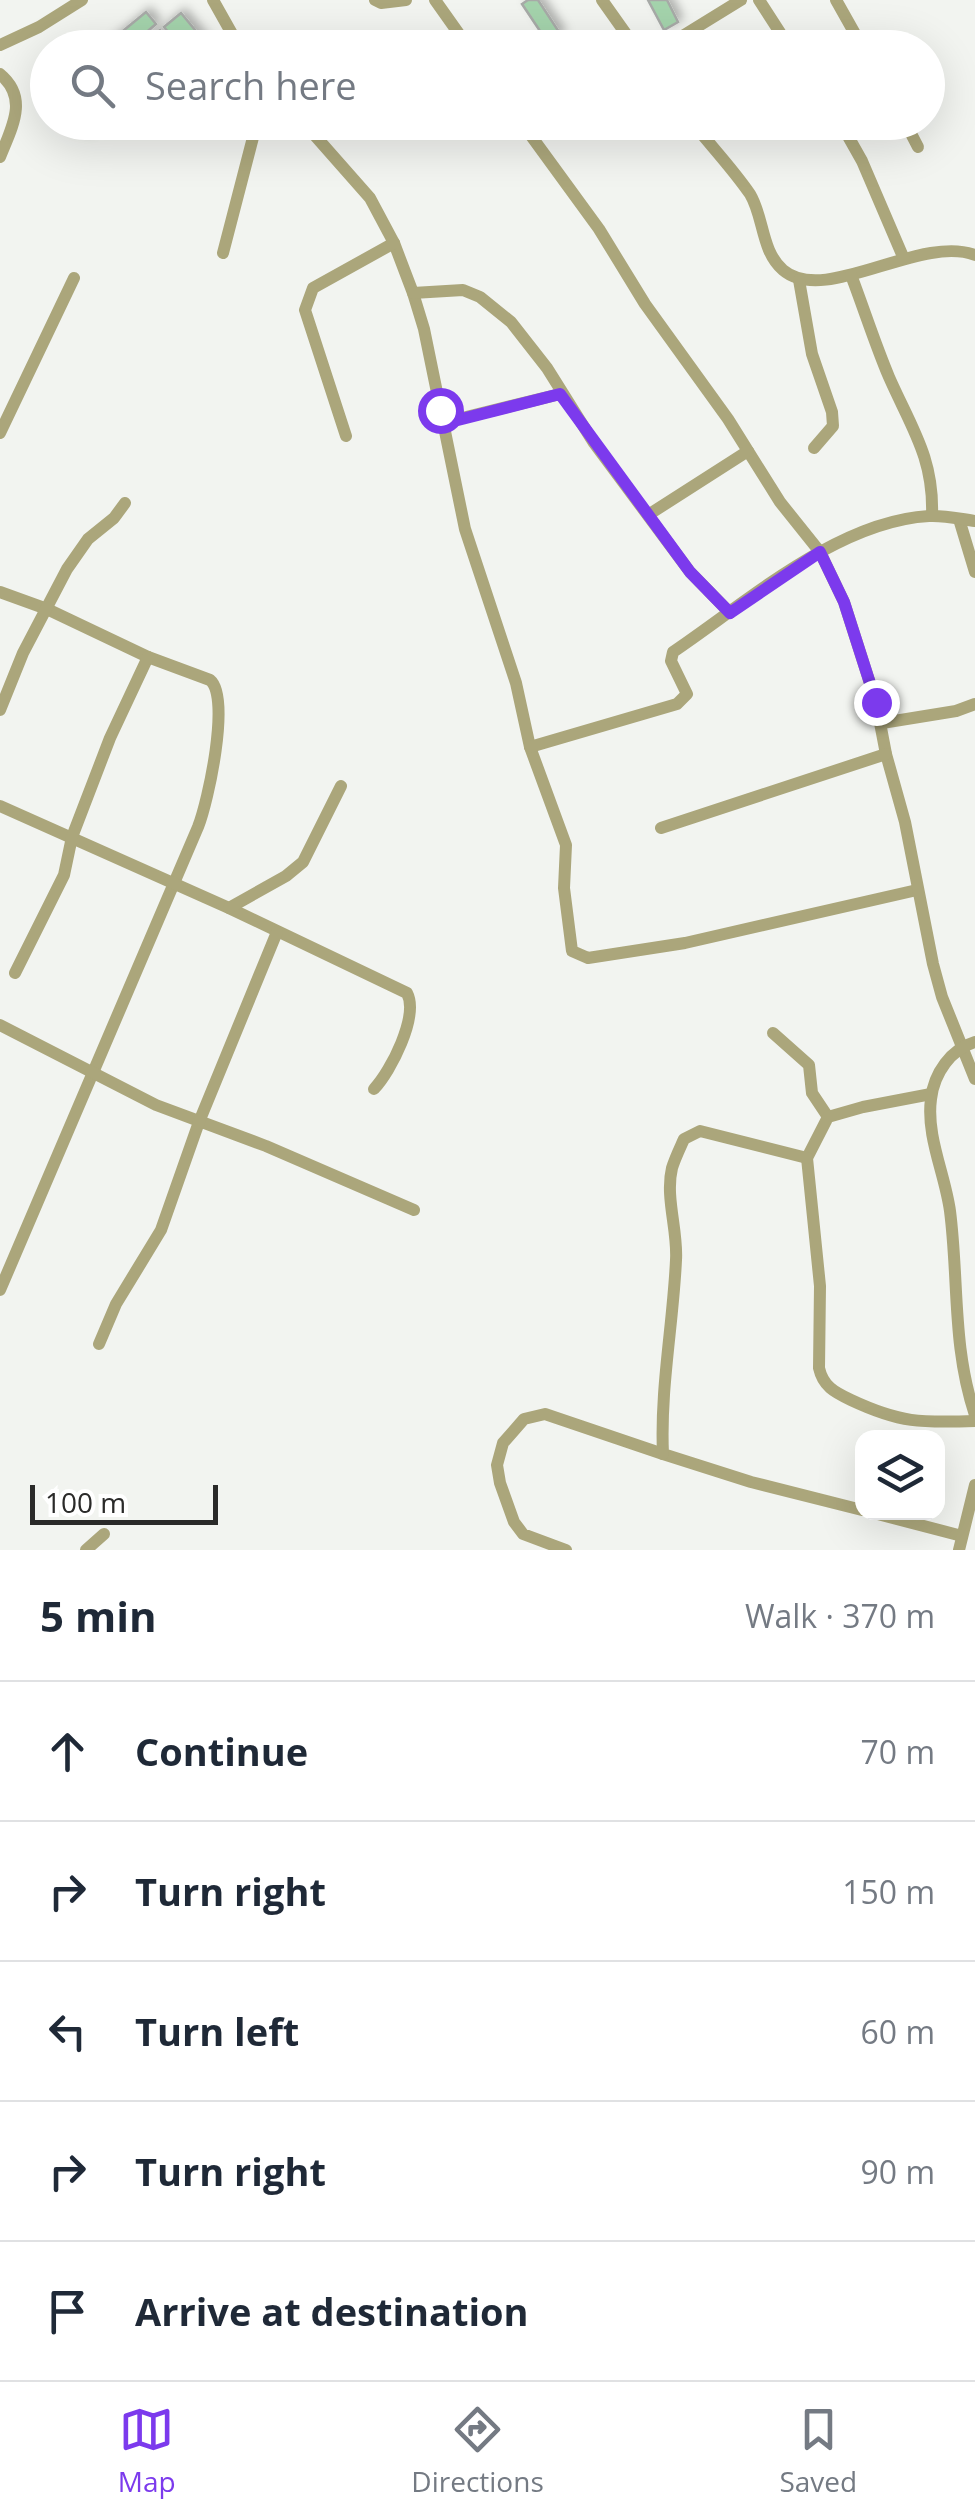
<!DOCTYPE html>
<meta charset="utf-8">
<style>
body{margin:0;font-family:"Open Sans",sans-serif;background:#f6f6f7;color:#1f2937}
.controls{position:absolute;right:30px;bottom:30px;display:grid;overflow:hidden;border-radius:20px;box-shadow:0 10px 40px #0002}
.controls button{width:90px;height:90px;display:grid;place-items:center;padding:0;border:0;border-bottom:2px solid #e0e1e3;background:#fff;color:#1f2937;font:50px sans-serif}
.scale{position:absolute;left:30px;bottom:25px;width:188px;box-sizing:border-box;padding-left:10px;border:5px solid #2a2a29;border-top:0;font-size:28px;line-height:35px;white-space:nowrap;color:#2a2a29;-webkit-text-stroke:8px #fff;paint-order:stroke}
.stop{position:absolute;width:30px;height:30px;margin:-22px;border:8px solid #7c3aed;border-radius:50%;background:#fff}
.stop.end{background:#7c3aed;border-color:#fff;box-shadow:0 2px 10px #0008}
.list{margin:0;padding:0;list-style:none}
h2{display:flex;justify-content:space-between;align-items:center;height:130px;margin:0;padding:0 40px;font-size:42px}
h2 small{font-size:32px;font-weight:400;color:#747a83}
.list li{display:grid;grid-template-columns:65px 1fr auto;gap:30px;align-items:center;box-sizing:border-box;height:140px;padding:0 40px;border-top:2px solid #e0e1e3}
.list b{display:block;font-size:38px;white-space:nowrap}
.list em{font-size:32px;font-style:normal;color:#747a83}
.icon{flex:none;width:55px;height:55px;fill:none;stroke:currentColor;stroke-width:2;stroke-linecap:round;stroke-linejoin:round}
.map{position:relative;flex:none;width:975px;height:1550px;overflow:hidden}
.search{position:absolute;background:#fff;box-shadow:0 10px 40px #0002;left:30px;right:30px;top:30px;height:110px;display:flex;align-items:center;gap:25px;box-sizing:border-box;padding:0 35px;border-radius:55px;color:#747a83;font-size:38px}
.sheet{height:830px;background:#fff}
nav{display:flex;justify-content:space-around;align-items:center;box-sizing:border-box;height:140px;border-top:2px solid #e0e1e3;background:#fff;font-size:28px;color:#747a83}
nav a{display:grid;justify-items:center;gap:5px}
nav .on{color:#7c3aed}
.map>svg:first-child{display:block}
</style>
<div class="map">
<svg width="975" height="1550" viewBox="0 0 975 1550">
<defs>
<filter id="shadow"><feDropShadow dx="4.5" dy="-4.5" stdDeviation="5" flood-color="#0004"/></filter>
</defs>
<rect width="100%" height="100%" fill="#f2f4f0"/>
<!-- building -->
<g fill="#a4d3ac" stroke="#a7aaa7" stroke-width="2.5" filter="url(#shadow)">
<path d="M528 0H538L561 35 548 43 522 4Z"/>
<path d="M648 0H667L678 22 664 30Z"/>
<path d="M146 12 156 24 128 48H110L107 44Z"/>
<path d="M181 13 205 42 199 48H181L164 27Z"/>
<path d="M160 30 173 48H154L148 39Z"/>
<path d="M72 122H90L87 137 70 134Z"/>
</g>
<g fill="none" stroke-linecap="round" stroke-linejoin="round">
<!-- street -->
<g stroke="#aba67b" stroke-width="12">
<path d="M213 0 240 48"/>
<path d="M375 0 381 3 406 0"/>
<path d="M435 0 469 48"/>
<path d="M602 0 636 48"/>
<path d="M759 0 790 48"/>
<path d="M836 0 863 48"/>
<path d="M0 45 39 27 82 0"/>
<path d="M663 48 741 0"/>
<path d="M0 74C29 98 12 127 0 157"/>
<path d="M303 122 370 198 394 243 413 293 424 329 465 529 516 683 530 747 566 845 564 888 572 951 588 958 685 943 917 890"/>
<path d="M521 122 599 229 645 304 728 419 780 502 820 552 844 602 876 702 886 754 905 822 933 964 942 997 975 1079"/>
<path d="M692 122C711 146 733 169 750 194 764 217 761 251 783 270 825 306 920 234 975 255"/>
<path d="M840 122 862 161 904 259"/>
<path d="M905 122 918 147"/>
<path d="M223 253 257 122"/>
<path d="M851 275C864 309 875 344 889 377 911 427 934 458 932 515"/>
<path d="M799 280 812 354 832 412 833 426 814 448"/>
<path d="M413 293 463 290 480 297 511 322 547 368 594 443 690 572 730 613"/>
<path d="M442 423 560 394"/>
<path d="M0 433 74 278"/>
<path d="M346 436 305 310 313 288 394 243"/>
<path d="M648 515 748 451"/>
<path d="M959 519 975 572"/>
<path d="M0 592 47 609 148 657 210 680C231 697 208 802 198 827L0 1290"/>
<path d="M0 710 23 653 67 569 88 539 114 518 125 503"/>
<path d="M882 723 956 711 975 704"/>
<path d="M530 747 677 704 687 694 671 661 673 652C747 602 838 521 929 516 944 515 960 519 975 521"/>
<path d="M0 806 229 908 407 993C419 1016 391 1071 374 1089"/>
<path d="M661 828 886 754"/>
<path d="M229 908 286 876 303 862 341 786"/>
<path d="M15 973 64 875 72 837 110 738 148 657"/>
<path d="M0 1025 156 1105 266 1146 414 1210"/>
<path d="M773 1033 809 1065 812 1093 828 1117"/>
<path d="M975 1042C951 1049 934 1073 931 1099 926 1136 945 1174 950 1211 959 1282 952 1346 975 1415"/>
<path d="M931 1094 863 1107 828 1117 807 1158 820 1286 819 1368C823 1386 834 1392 851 1400 900 1423 921 1423 975 1421"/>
<path d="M807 1158 700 1131 684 1139C680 1148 675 1158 672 1168 665 1197 678 1231 676 1260 673 1325 660 1389 663 1454L751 1482 862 1510"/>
<path d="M99 1344 116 1304 161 1230 199 1122 277 932"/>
<path d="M870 1512 962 1536"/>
<path d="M86 1550 104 1534"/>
<path d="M566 1550 523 1534 514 1522 500 1483 497 1465 503 1443 524 1419 545 1414 663 1454"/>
<path d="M959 1550 975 1485"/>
</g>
</g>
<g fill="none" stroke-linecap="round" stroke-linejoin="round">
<!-- route -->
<path stroke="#7c3aed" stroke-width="12" d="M440 410 442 424 560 394 690 572 730 613 820 552 844 602 876 702"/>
</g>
</svg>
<div class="controls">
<button><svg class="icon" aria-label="layers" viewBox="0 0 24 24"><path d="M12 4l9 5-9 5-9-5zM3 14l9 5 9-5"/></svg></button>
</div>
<div class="scale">100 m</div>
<div class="stop" style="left:440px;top:410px"></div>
<div class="stop end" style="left:876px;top:702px"></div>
<div class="search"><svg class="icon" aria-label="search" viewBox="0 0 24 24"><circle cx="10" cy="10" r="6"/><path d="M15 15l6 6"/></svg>Search here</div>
</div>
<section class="sheet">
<h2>5 min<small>Walk · 370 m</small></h2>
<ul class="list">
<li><svg class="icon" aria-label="ahead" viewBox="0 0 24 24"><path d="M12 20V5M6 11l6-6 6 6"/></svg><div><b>Continue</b></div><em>70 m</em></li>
<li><svg class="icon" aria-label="right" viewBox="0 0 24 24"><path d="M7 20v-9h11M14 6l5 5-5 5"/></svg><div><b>Turn right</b></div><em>150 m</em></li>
<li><svg class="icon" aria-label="left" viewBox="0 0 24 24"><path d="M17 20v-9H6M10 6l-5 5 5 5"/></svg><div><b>Turn left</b></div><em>60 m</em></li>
<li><svg class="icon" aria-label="right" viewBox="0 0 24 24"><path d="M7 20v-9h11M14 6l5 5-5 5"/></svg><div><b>Turn right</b></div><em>90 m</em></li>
<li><svg class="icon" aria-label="arrive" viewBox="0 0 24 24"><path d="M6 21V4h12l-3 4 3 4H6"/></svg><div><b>Arrive at destination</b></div></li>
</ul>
</section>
<nav>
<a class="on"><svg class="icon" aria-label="map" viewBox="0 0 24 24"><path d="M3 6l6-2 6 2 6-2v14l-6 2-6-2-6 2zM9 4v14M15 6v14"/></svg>Map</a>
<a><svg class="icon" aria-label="directions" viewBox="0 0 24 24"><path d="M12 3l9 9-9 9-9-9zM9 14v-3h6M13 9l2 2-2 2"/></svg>Directions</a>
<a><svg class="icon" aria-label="saved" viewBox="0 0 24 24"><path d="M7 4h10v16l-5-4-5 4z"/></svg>Saved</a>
</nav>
